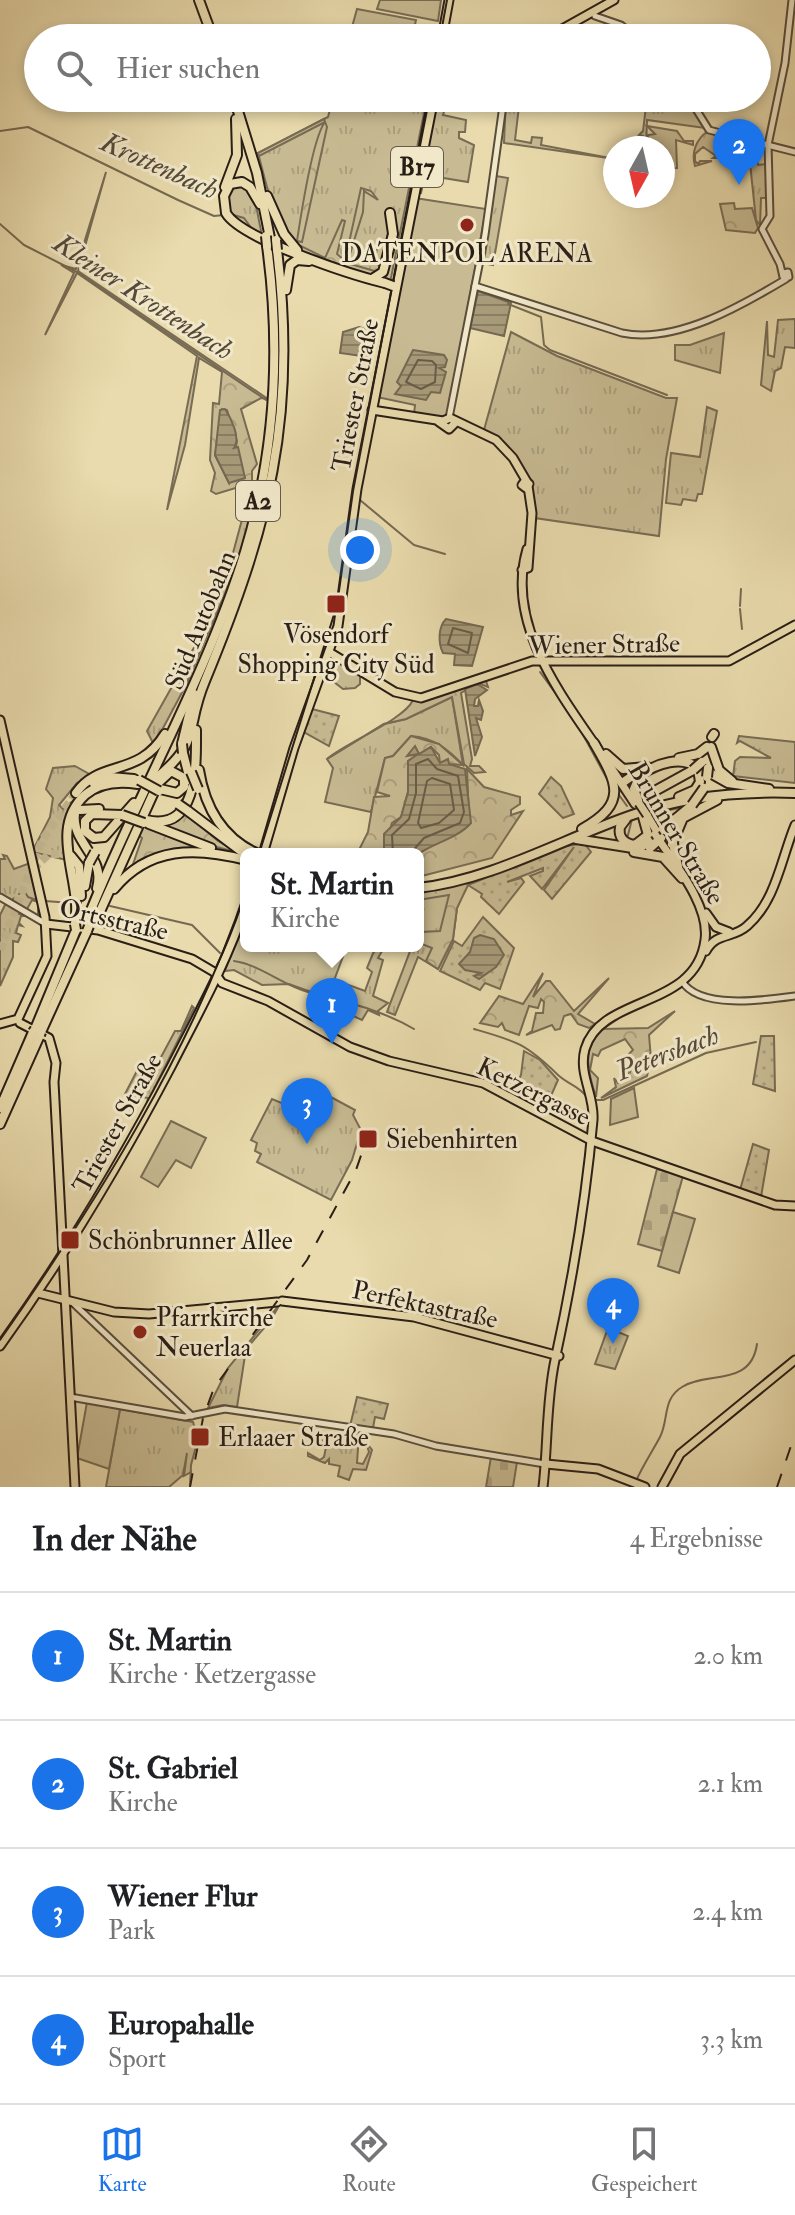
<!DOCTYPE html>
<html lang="de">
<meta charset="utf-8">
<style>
body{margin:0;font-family:"IM FELL Double Pica",serif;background:#f6f6f6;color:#202124}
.compass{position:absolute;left:603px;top:136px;width:72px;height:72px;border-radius:50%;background:#fff;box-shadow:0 4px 12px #0003;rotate:188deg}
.you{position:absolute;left:360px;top:550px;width:28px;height:28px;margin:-20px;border:6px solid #fff;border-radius:50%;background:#1a73e8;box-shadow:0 0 0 12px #1a73e833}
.badge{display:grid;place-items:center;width:52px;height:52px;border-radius:50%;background:#1a73e8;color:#fff;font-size:26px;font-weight:700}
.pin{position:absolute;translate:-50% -66px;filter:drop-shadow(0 2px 4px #0008)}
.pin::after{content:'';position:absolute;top:42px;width:28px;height:24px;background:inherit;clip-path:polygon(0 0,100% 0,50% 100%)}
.popup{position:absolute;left:240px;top:848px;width:184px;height:104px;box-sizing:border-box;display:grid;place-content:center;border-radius:12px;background:#fff;filter:drop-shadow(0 2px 6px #0005);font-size:26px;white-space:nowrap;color:#757577}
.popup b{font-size:30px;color:#202124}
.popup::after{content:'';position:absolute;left:50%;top:100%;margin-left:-16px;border:16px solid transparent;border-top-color:#fff}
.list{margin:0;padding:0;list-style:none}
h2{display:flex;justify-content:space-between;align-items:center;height:104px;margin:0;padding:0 32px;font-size:34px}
h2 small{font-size:26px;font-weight:400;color:#757577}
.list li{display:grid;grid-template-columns:52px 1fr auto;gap:24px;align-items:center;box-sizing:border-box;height:128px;padding:0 32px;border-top:2px solid #e0e0e0}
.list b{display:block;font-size:30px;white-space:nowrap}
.list p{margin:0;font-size:26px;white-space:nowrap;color:#757577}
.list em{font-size:26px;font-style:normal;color:#757577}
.icon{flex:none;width:44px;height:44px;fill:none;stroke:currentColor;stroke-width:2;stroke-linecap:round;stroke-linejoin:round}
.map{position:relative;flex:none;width:795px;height:1487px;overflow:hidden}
.search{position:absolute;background:#fff;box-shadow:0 4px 12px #0003;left:24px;right:24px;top:24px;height:88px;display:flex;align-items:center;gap:20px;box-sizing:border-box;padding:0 28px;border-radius:44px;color:#757577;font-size:30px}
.sheet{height:616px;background:#fff}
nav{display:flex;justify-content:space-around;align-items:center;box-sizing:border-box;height:112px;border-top:2px solid #e0e0e0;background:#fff;font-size:22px;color:#757577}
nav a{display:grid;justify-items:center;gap:4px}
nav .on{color:#1a73e8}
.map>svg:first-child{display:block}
</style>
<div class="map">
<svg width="795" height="1487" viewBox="0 0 795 1487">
<defs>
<pattern id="grass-tufts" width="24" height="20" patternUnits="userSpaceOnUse" patternTransform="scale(2)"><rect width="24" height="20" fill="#c8bb93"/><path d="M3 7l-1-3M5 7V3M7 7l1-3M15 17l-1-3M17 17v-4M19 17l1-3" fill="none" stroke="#aca07e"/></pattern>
<pattern id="forest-crowns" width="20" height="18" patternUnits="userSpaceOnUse" patternTransform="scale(2)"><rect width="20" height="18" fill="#c8bb93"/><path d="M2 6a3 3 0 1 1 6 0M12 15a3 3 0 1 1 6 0" fill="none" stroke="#aca07e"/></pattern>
<pattern id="cemetery-stones" width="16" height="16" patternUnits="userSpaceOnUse" patternTransform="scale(2)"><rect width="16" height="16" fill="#c8bb93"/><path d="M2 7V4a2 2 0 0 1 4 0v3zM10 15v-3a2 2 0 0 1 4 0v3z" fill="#aca07e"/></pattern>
<pattern id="garden-dots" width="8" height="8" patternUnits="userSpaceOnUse" patternTransform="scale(2)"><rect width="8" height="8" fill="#c8bb93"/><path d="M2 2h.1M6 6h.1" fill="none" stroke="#aca07e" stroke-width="1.8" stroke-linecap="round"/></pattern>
<pattern id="water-rules" width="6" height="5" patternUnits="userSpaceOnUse" patternTransform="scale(2)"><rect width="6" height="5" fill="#a89b7a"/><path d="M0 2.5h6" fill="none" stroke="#897e63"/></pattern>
</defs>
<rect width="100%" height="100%" fill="#e9dbad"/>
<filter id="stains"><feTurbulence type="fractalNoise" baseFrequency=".0025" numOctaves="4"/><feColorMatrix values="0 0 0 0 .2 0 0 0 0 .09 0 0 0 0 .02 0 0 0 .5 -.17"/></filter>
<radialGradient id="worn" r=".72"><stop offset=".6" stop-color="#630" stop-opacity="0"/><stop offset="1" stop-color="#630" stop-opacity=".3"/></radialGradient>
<!-- grass -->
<g fill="url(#grass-tufts)" stroke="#786c54" stroke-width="2">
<path d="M357 9 416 20 412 38H349Z"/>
<path d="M333 98H427L390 283C360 273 314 267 291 242 274 224 265 178 258 153L328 117Z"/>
<path d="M443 98H448L443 115 466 120 465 132H459V138L474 145 468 182 425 175 421 193 416 192 435 103Z"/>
<path d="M506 98H520L515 140 531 143 532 137 542 138 541 145 615 159 504 143Z"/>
<path d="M647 98H688L705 128 647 120 646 148H641L643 136 639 135 643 131Z"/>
<path d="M647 126 677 131 684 141H693V145L676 140 677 168 663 169V148H648V135L655 134Z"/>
<path d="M748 144 756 146 758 165 767 164 768 198H761L760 225 756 220Z"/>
<path d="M496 176 508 178 493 265 482 263Z"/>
<path d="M243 184 255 200 262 236 229 217 226 193 231 185Z"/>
<path d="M795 319V348L785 347 781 368 775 371 771 391 761 385 767 321 768 355 774 357 778 320Z"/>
<path d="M511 332 557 356 666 398H677L666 459 659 536 535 518C530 475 522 454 484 430Z"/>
<path d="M724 333 720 373 675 360V345H690Z"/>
<path d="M707 407 717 411 702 494H698L696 501 683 499 681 505 666 503 671 453 700 457Z"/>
<path d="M250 490 257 492 238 563 186 685 154 745 147 731 205 628 233 553Z"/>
<path d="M335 659 360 674V684L355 688 343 689 325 675Z"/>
<path d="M452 697 463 765C448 749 434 738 411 736L393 756 385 758 371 812 325 802 333 768 327 759 384 724 406 719Z"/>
<path d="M739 736 795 742V783L733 776 735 761 740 757 771 758 740 741 737 743Z"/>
<path d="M75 766 91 775 77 783 59 805 63 809 85 791 77 801 67 860 32 852 50 817 53 798 46 789 53 768Z"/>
<path d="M576 840 607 844V849L577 843 566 845 466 886 457 908 453 939 438 969 418 957 395 1015 387 1012 412 946H418V892L443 888Z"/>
<path d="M3 855 7 856 14 869 30 863 43 918 42 919 30 912 38 916V902L32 900 26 911 12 903 13 899 9 902 0 895V859H5Z"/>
<path d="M6 903 13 908 12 912 27 916H21L19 923 22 926 18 925 16 933 21 935 18 942 13 941V957L0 986V915Z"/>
<path d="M246 913V946H347L330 991 318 988 314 993 289 984 262 985 234 970 225 971Z"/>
<path d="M376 946H385L378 958 383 960 373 996 388 1003 378 1011 379 1015 368 1010 362 1020 331 1006 338 981 365 991 372 972 367 968Z"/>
<path d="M192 1006 194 1008 147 1103 148 1098 125 1094 138 1069 153 1072 175 1031H181Z"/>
<path d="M314 1088 355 1110 353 1115 361 1130 352 1160 331 1200 257 1162 261 1154 255 1151 257 1143 251 1140 272 1099 301 1111Z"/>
<path d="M280 1304 271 1320 246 1349 237 1407 223 1405 208 1408 228 1368Z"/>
<path d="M608 1328 628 1336 615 1369 595 1364Z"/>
<path d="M120 1409 193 1422 198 1439 191 1465 190 1487 191 1472 184 1476 187 1453 183 1475 169 1487H106Z"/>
<path d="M354 1433 359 1434 357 1463 363 1464 369 1452 366 1442 372 1450 366 1470 353 1469 349 1480 338 1476 340 1466 329 1464V1459L325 1463 308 1456V1453L320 1460 324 1457 326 1447 319 1443 320 1440 326 1441 327 1435 331 1436 328 1445 334 1446 337 1436 341 1446 346 1437 355 1444Z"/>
</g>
<!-- forest -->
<g fill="url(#forest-crowns)" stroke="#786c54" stroke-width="2" fill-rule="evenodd">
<path d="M324 119 327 127 302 242 297 241C301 215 312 139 325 122L259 156 258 153Z"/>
<path d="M708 131 745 143V160H733L744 157 742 146 733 145 731 157 726 141 720 145 723 158H713L716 156 703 147 695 154V161L698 164 700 161H712L695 166C691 153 696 139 708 131Z"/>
<path d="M106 172 78 271 268 399 261 398 241 409 257 464 252 471V483L216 494 211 491 215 473 210 460 213 403 219 404 222 372 199 358 185 445 167 510 197 356 77 273 45 335 74 273 61 265 76 269ZM222 409 227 410 237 441 229 483 215 455Z"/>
<path d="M361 188 371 191 378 200 364 191 363 212 347 263 378 272 380 266 373 261 379 244 386 246 390 220 386 209C398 227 388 261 376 278L297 249V244L325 258 342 220 345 221 337 254 345 261Z"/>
<path d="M734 203 735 209 752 208 758 228 755 233 726 230 720 204Z"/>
<path d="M485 678 488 687 478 683 461 693 472 759 470 766H479L485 772 474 773 464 764 452 697 406 719 384 724 327 759C347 742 404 720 413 700L422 702Z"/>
<path d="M411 736 439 744 463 765 448 764V760L440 763 439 755 431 747 408 761V792L401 817 392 823 384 849 388 854H357L368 832 374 797 390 796 377 792 385 758 393 756Z"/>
<path d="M467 769 484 787 520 797V804L511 810V815L523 811 492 858 418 877V854C435 843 452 835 469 820Z"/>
<path d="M184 812 218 841 242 854 199 842 164 825Z"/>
<path d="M142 824 194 847 161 853 132 867 142 838 137 834Z"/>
<path d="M471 879 457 908 453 939 438 969 426 961 432 948 422 944 421 932 440 931 449 895 418 900V892Z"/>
<path d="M543 973 533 997 546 981H550L574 1011 609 978 578 1014 595 1024 589 1028 578 1024 571 1014 564 1016 560 1029 555 1030 552 1025 526 1035 532 1031 536 1013H543L544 1002 541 999 538 1008 529 1006 519 1035 505 1030 502 1023 498 1027 480 1023 499 996 523 1004Z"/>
<path d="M675 1011 649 1035 651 1059 647 1076 601 1098 616 1087 614 1078 618 1083 631 1077 621 1066 630 1072 631 1066 622 1061 633 1050 625 1039 601 1050 598 1056 593 1054 590 1070 598 1078 596 1097C584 1062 582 1039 618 1019L603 1029 648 1028Z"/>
</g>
<!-- cemetery -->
<g fill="url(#cemetery-stones)" stroke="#786c54" stroke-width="2">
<path d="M657 1169 683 1176 662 1251 638 1244Z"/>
<path d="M491 1457 517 1462 513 1487H486Z"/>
</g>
<!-- garden -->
<g fill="url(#garden-dots)" stroke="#786c54" stroke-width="2">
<path d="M312 709 339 716 329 746 302 731Z"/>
<path d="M551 777 561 786 574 814 563 818 539 794Z"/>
<path d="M584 843 591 852 552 899 544 890 574 847 542 889 530 876 543 871V868L507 882 521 878 524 882 499 914 481 897 482 894 468 885 562 847Z"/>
<path d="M483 917 514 948 500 989 485 983 480 990 440 971 454 941 462 946Z"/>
<path d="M761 1036H774L775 1091 753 1084Z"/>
<path d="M524 1051 540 1060 558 1080 546 1107 514 1089 521 1075Z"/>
<path d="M753 1144 769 1150 761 1197 740 1190Z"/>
<path d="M357 1397 388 1404 384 1419 375 1417 373 1428 350 1426Z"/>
</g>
<!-- pitch -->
<g fill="#c8bb93" stroke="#786c54" stroke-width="2">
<path d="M380 0H441L438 21 377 9Z"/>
<path d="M415 198 486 209 448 415 443 419 414 414 415 405 377 397Z"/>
<path d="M634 1088 638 1117 610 1125 611 1099Z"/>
<path d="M171 1121 206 1138 191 1168 176 1160 158 1187 141 1177Z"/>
<path d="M673 1212 695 1219 679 1273 658 1266Z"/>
<path d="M87 1402 120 1409 109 1469 77 1458Z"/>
</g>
<!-- water -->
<g fill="url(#water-rules)" stroke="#756952" stroke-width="2">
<path d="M478 291 511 303 504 336 470 328Z"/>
<path d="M359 327 368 330 373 338 368 357 340 353 343 332Z"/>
<path d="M413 350 444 355 447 360 445 367 439 368 446 372 440 393 431 392 426 400 395 394 401 386 397 382Z"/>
<path d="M225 409C231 418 241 438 234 448L238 447 245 478 229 483 215 455 220 410Z"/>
<path d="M446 619 483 627 472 666 454 665 455 654 443 653C438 643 438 627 446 619Z"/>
<path d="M477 684 487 690 475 699 474 706H478L479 700 483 711 481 720 476 718 482 737 475 756 465 689Z"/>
<path d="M415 746 419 754 431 747 440 763 448 759 449 764 465 769 471 823C458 838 434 843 418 854H388L384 849V834L401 817 408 792V761L418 754 407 756Z"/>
<path d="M480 935 494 939 504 955 496 967 479 979 474 976 481 973 465 970 459 964 470 952 474 938Z"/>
</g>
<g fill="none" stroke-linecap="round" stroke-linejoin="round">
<!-- shore -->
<g stroke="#685c48" stroke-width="2">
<path d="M418 360 432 361 436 365 435 382 421 389 406 382Z"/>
<path d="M453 628 472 633 468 653 448 644Z"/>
<path d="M432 778 450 784 454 810 439 823 421 828 418 823 427 781Z"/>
<path d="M393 854 392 835 409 819 416 793V764L428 759 437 769 458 776 464 812 460 823 424 838 410 854"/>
</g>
<!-- stream -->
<g stroke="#756952" stroke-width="2">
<path d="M0 131 28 127 178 200 214 216 224 215"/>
<path d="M230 214 244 218 252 229"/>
<path d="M0 224 24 245 75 271 266 400"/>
<path d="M340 266 372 275"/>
<path d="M508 304 541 317 544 345 550 350 667 395"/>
<path d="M360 500 414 545 445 554"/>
<path d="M740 606 741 589"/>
<path d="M740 609 742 629"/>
<path d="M540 672 567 709"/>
<path d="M581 731 607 779"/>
<path d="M619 795 627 806"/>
<path d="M652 813 661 824"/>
<path d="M654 813 680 808"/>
<path d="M627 839 632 819"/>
<path d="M0 894 6 898"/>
<path d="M19 894 23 889 28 897 39 901"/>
<path d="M45 901 71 903"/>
<path d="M110 906 192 925 220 953"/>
<path d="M234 961C261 965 282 985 308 992 345 1002 380 1009 414 1029"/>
<path d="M474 1029C516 1041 525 1043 558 1075 569 1085 578 1085 587 1097"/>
<path d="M593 1100H603L706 1053 756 1042"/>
<path d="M636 1481C643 1465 652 1452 660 1437 669 1420 662 1399 682 1387 708 1371 751 1387 757 1344"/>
</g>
<!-- highway-tunnel -->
<g stroke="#c3b58f" stroke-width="8" stroke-dasharray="8 4" stroke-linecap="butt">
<path d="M33 869 49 854H71"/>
<path d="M0 950 42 840 76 793"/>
</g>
<!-- minor casing -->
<g stroke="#594d3c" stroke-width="9">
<g id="minor">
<path d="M595 16 621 25 637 38"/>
<path d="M689 98 709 130 795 152"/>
<path d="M783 273 788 272 789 277H783L780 264 762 229 770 216 768 145 785 63 792 0"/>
<path d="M475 286 622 333C676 344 741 306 786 279"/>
<path d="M449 418 485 235 504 98"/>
<path d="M0 897 46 924"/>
<path d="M682 981C699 1010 766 1000 795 996"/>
<path d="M73 1303 192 1416"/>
<path d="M70 1397 185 1417 225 1409 394 1434 436 1446 545 1464"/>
</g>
</g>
<!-- major casing -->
<g stroke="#291e16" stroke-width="11">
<g id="major">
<path d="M442 38 449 0"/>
<path d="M546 38 614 0"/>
<path d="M372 410 443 421 450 418 496 440 513 458 527 482"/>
<path d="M439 422 449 429 455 423"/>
<path d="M525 481 529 484 526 488 522 485Z"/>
<path d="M527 549C506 621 556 688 596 746"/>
<path d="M522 570 528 568 532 513 528 486"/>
<path d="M329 652 395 692 421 698 532 661H729L795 625"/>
<path d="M0 720 45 917 47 956 18 1019 0 1024"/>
<path d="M608 763 635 804"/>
<path d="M647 815 657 832"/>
<path d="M263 854 294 748 338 626 357 489 434 98"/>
<path d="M706 913 716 927 729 932"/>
<path d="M46 924 98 930 192 959 214 972 222 983 268 1001 350 1047 389 1061 483 1083 592 1141 775 1205 795 1206"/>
<path d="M706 951C716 932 733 939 747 926 776 901 781 859 795 825"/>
<path d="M20 1023 49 1038 56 1063 54 1082 75 1487"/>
<path d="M38 1293 114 1312 149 1314 277 1302"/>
<path d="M282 1301 414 1317 559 1356"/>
<path d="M0 1346C65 1256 120 1164 172 1065 199 1012 227 962 246 905"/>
<path d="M546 1464 598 1469 645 1487"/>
<path d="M543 1487C548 1445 546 1402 555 1360 572 1282 586 1200 593 1120 595 1096 578 1074 585 1049 601 994 696 1010 705 940 710 906 675 864 657 837"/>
<path d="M662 1487 680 1454 795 1360"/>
</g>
</g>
<!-- highway casing -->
<g stroke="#291e16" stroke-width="12">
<g id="highway">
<path d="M199 0 213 38"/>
<path d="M234 98 257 173 270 238"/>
<path d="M225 187 237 155 236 119"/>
<path d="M267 196 284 234 297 250"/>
<path d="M260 204 250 187 242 182 230 184 224 196 226 213C241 239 352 275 385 283"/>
<path d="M372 279 383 272 393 234 390 213"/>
<path d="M286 290 290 265 297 260 309 261"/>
<path d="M712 737 714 734"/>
<path d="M182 744 194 694"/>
<path d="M711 747 719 770 732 781"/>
<path d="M183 753 190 780"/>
<path d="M606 754 623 769 647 767"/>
<path d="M679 758 698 754 707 747"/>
<path d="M703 769 728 783 769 789"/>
<path d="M199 770C205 808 222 838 258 854"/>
<path d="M642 775 643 788 653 792 693 770"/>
<path d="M154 780C203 740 184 731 205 681 268 528 298 418 277 250"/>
<path d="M93 782 110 777 134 779"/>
<path d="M622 783 638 772"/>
<path d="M76 793C100 759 138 778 165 734"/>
<path d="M639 803 634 789 640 775C656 764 683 754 698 769L700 782 695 790 679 797"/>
<path d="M80 810 99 809"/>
<path d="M188 811 241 851"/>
<path d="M75 813C71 844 106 856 97 888"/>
<path d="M122 815 92 814 85 821V831L94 838 104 837 134 803"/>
<path d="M626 819 620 827C618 837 624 844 635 845L648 835 643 817"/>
<path d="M146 820C199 833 196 763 196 730"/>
<path d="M149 824 211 848"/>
<path d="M582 829C628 803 618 784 594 743"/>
<path d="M576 839 639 849 692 805"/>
<path d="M672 839 678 866"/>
<path d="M672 844 683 818 717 800"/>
<path d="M650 848 661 838"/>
<path d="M634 852 663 857 682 878"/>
<path d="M71 856 79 866 81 896"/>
<path d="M85 886 89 863"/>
<path d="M418 888C492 880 562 839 632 815 685 796 740 791 795 793"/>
<path d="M114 889C149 846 196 847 246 860"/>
<path d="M75 924C83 881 47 830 85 795 100 782 119 781 138 784"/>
<path d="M85 925C134 800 205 681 245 552 275 453 281 349 267 246"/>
<path d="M93 927 158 783 171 771 184 778V787L177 793 160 789"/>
<path d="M35 1029 76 930"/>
<path d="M41 1032 87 931"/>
<path d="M0 1108 33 1032"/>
<path d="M0 1124 40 1035"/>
</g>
</g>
<!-- minor -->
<use href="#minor" stroke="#f1e8ca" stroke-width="5"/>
<!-- major -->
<use href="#major" stroke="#e9dbad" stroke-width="7"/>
<!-- highway -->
<use href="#highway" stroke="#e9dbad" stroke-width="8"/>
<!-- tram -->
<g stroke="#291e16" stroke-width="2">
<path d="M440 38 447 0"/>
<path d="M259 854 337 605 353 491 428 98"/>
<path d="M0 1340C96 1203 193 1049 246 889"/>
</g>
<!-- rail -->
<g stroke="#291e16" stroke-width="2" stroke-dasharray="14 14" stroke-linecap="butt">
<path d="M190 1487 203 1418 214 1388 307 1260 356 1170 374 1118"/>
<path d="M777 1487 795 1434"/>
</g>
<!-- major-bridge casing -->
<g stroke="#291e16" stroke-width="11" stroke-linecap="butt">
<g id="major-bridge">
<path d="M639 803 647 815"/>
<path d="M655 834 657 837"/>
</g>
</g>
<!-- highway-bridge casing -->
<g stroke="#291e16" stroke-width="12" stroke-linecap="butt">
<g id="highway-bridge">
<path d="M266 236 267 246"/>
<path d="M276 240 277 250"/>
<path d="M385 283 393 286"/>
<path d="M182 744 183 753"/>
<path d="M693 770 702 762"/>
<path d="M191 772 198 789"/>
<path d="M707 777 708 768"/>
<path d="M139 780 159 791"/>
<path d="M178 804 188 811"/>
<path d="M692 805 704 788"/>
<path d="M122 815 144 823"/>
<path d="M89 863 95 852"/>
<path d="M75 924 76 930"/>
<path d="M87 931 89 926"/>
<path d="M33 1032 35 1029"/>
<path d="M40 1035 41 1032"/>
</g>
</g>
<!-- major-bridge -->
<use href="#major-bridge" stroke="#e9dbad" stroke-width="7"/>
<!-- highway-bridge -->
<use href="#highway-bridge" stroke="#e9dbad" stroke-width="8"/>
</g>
<!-- markers -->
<g fill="#8f2418" stroke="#f1e8ca" stroke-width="3">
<circle cx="467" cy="225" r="8"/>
<rect x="326" y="594" width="20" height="20" rx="4"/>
<rect x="358" y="1129" width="20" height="20" rx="4"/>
<rect x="60" y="1230" width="20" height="20" rx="4"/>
<circle cx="140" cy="1332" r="8"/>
<rect x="190" y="1427" width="20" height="20" rx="4"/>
</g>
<g text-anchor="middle" stroke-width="6" stroke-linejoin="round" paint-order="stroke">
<!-- shield labels -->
<g fill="#f1e8ca" stroke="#655b4c" stroke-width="2">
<rect x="391" y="147" width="52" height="40" rx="6"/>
<rect x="236" y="481" width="44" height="40" rx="6"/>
</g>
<g font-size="24" font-weight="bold" fill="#291e16">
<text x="417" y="175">B17</text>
<text x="258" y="509">A2</text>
</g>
<!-- poi labels -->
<g font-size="26" fill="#291e16" stroke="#f1e8ca" text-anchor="start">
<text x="467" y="262" text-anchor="middle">DATENPOL ARENA</text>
<text x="336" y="643" text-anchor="middle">Vösendorf<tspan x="336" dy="30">Shopping City Süd</tspan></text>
<text x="386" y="1148">Siebenhirten</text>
<text x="88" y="1249">Schönbrunner Allee</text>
<text x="156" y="1326">Pfarrkirche<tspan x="156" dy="30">Neuerlaa</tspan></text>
<text x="218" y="1446">Erlaaer Straße</text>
</g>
<!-- street labels -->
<g font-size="26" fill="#291e16" stroke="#f1e8ca">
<text transform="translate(355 395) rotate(-79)" y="9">Triester Straße</text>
<text transform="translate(200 620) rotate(-68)" y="9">Süd Autobahn</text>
<text transform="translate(604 644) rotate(-1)" y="9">Wiener Straße</text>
<text transform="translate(677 833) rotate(59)" y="9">Brunner Straße</text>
<text transform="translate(114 919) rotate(13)" y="9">Ortsstraße</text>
<text transform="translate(534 1091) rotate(26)" y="9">Ketzergasse</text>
<text transform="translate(117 1123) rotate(-61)" y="9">Triester Straße</text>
<text transform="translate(425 1304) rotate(12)" y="9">Perfektastraße</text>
</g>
<!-- water labels -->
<g font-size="28" font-style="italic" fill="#554a39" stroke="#f1e8ca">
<text transform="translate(160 165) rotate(24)" y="10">Krottenbach</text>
<text transform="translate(144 296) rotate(33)" y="10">Kleiner Krottenbach</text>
<text transform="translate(667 1052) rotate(-21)" y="10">Petersbach</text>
</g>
</g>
<rect width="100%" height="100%" filter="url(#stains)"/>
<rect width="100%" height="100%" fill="url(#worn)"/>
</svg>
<svg class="compass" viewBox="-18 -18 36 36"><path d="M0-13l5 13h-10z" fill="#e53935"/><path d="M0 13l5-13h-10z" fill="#757577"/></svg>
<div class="you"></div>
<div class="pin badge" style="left:332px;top:1044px">1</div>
<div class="popup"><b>St. Martin</b>Kirche</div>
<div class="pin badge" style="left:739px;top:185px">2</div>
<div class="pin badge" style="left:307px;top:1144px">3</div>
<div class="pin badge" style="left:613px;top:1344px">4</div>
<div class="search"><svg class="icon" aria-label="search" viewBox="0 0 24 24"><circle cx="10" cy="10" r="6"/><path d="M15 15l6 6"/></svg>Hier suchen</div>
</div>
<section class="sheet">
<h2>In der Nähe<small>4 Ergebnisse</small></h2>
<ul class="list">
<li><span class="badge">1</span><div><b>St. Martin</b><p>Kirche · Ketzergasse</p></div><em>2.0 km</em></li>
<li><span class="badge">2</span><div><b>St. Gabriel</b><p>Kirche</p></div><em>2.1 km</em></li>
<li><span class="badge">3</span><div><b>Wiener Flur</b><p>Park</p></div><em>2.4 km</em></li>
<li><span class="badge">4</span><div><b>Europahalle</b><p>Sport</p></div><em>3.3 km</em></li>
</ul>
</section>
<nav>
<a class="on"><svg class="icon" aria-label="map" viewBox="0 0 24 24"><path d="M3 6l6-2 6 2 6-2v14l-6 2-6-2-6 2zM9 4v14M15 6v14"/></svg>Karte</a>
<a><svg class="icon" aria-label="directions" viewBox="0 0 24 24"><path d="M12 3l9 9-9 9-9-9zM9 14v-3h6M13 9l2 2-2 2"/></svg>Route</a>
<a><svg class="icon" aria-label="saved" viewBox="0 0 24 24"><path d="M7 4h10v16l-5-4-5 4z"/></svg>Gespeichert</a>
</nav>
